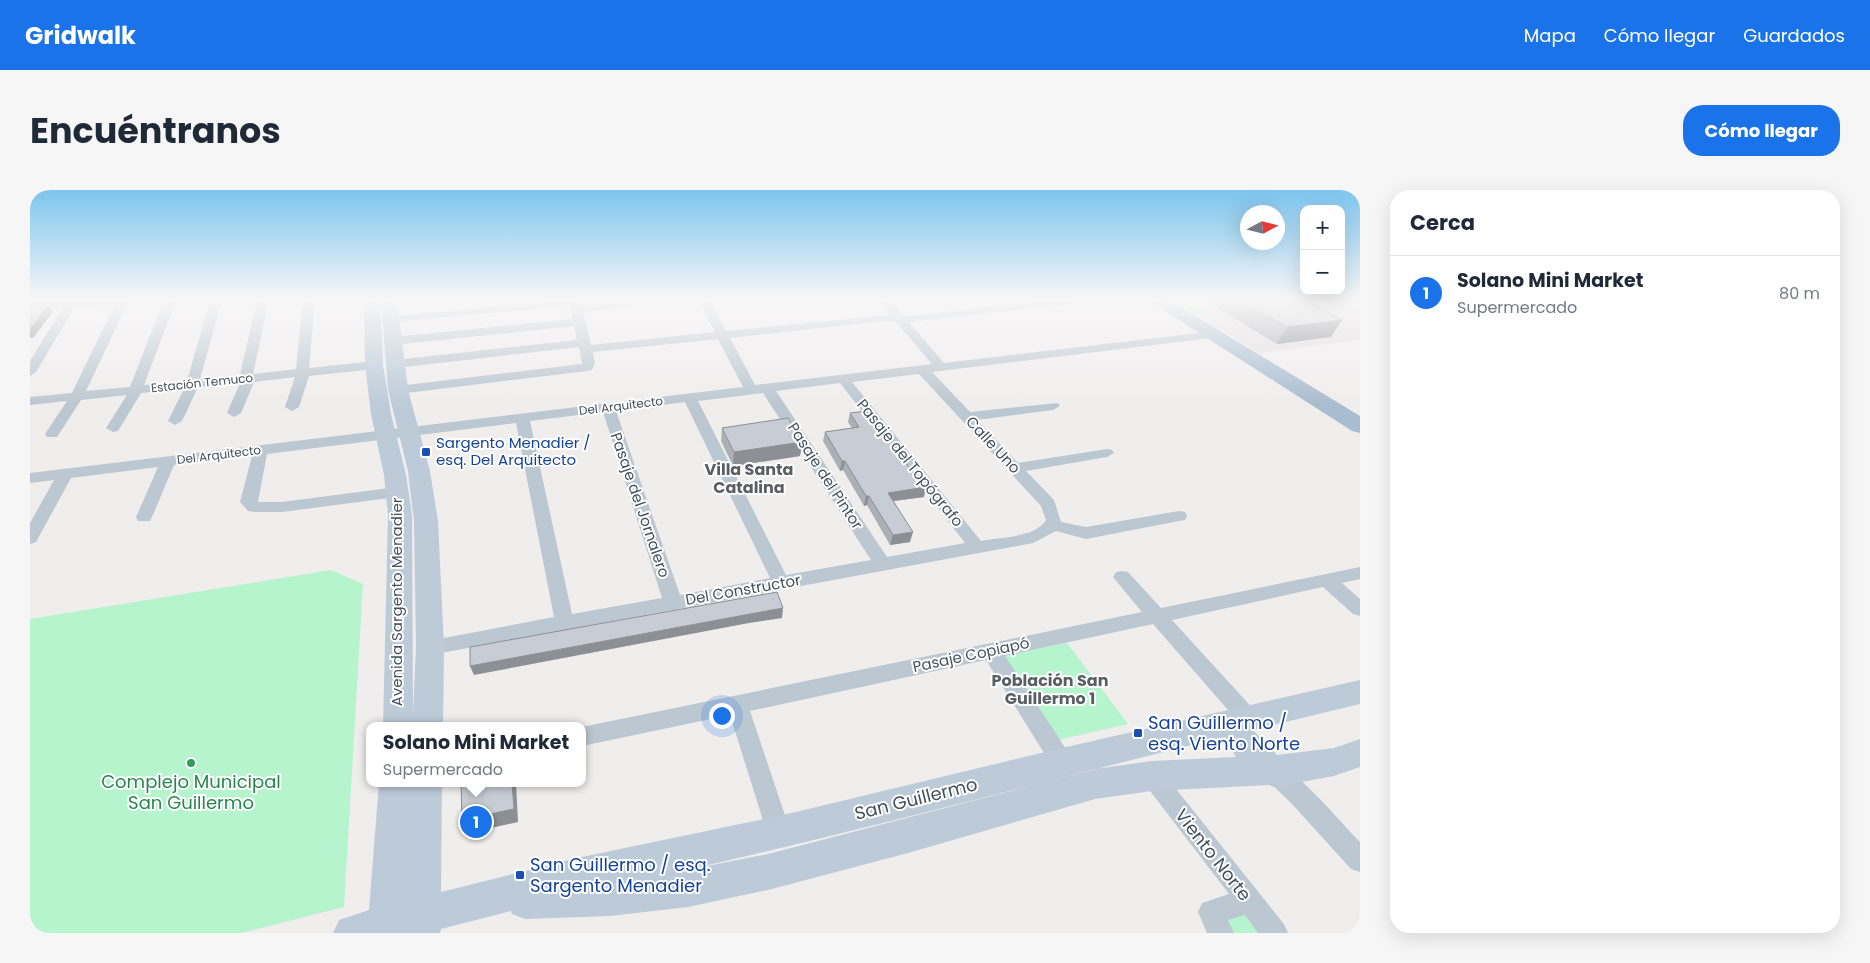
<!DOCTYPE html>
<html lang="es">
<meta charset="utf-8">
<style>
body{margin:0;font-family:Poppins,sans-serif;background:#f6f6f7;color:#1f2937}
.controls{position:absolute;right:15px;top:15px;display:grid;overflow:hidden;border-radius:10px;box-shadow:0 5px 20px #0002}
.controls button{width:45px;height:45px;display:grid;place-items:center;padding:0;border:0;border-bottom:1px solid #e0e1e3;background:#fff;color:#1f2937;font:25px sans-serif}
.compass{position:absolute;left:1210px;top:15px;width:45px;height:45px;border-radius:50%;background:#fff;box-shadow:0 5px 20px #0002;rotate:83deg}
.you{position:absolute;left:691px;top:525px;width:18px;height:18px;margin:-12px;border:4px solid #fff;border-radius:50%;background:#1a73e8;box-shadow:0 0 0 8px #1a73e833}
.badge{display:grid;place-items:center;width:32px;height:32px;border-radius:50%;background:#1a73e8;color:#fff;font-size:16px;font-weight:700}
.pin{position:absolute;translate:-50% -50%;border:2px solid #fff;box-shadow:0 1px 5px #0006}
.popup{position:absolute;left:336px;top:532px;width:220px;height:65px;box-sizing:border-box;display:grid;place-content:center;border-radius:10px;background:#fff;filter:drop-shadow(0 1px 4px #0005);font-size:16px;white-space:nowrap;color:#747a83}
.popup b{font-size:19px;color:#1f2937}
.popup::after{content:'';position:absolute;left:50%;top:100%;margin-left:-10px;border:10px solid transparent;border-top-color:#fff}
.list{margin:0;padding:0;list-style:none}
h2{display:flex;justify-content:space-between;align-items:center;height:65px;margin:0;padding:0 20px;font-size:21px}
h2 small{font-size:16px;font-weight:400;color:#747a83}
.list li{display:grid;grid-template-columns:32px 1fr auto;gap:15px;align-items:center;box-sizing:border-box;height:75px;padding:0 20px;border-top:1px solid #e0e1e3}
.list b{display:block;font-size:19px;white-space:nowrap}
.list p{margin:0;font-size:16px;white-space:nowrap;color:#747a83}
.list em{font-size:16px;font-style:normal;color:#747a83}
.map{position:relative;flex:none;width:1330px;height:743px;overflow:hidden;border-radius:20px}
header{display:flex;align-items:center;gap:30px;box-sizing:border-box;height:70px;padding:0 25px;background:#1a73e8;color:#fff}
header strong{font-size:24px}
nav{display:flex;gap:28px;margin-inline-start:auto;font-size:18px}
.intro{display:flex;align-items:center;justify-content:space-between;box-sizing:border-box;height:120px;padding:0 30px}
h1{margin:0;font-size:35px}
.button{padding:12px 22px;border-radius:20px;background:#1a73e8;color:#fff;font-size:18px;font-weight:700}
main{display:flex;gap:30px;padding:0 30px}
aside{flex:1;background:#fff;border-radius:20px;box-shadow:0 5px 20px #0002}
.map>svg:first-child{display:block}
</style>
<header>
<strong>Gridwalk</strong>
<nav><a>Mapa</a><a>Cómo llegar</a><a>Guardados</a></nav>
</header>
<div class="intro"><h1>Encuéntranos</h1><a class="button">Cómo llegar</a></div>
<main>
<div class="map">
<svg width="1330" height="743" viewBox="0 0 1330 743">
<rect width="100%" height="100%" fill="#f0eded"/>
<!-- education -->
<path fill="#e1dedf" d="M1143 110H1330V150L1229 163Z"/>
<!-- green -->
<g fill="#b5f4cd">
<path d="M1137 110H1159L1178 122 1159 124Z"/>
<path d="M301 380 333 394 314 717 211 743H0V429Z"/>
<path d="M1037 453 1098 534 1028 550 973 466Z"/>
<path d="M1221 721 1240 743H1194L1186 729Z"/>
</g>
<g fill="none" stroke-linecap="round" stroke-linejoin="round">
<!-- street -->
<g fill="#bcc8d1" fill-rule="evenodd">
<path d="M87 110H99L56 201 100 197 134 110H146L114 195 157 191 180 110H192L170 189 210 185 227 110H239L223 184 266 179 273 110H285L279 178 344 171 350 175 344 179 279 186 269 217 262 221 255 217 265 187 224 192 211 223 204 227 197 223 210 193 168 197 152 231 145 235 138 231 154 199 111 203 88 241 83 242 76 238 97 205 51 210 27 247H17L15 244 37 211 0 215V207L42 203Z"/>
<path d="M530 110H550L551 115 603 112V116L599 117 553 122 561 155 685 142 668 110H680L696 141 860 125 848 110H860L873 125 880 126 1018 110H1053L1047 113 879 132 914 173 1185 141 1187 144 1181 148 902 182 940 222 1028 213 1030 216 1023 220 947 230 988 273 1077 259 1082 260 1084 263 1077 267 996 281 1024 310 1031 332 1056 337 1149 321 1155 322 1157 326 1155 330 1149 331 1056 349 1026 341 1003 353 400 465 393 462 390 457 393 452 524 427 486 233 237 264 228 312H252L367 297 373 298 375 302 373 306 367 307 252 322H224L218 321 210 312 222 266 144 275 122 327 120 331H108L106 327 128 277 41 288 6 352 0 354V333L24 290 0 293V283L713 197 688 149 563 162 565 173 562 180 557 181 368 204 361 200 368 196 552 174 549 157 365 178 359 174 365 170 547 150 544 136 363 155 357 151 363 147 543 129 540 116 361 132 355 129 357 127ZM854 131 866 132 902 174 725 195 700 148ZM889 184 1011 316 1016 330C1005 348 970 347 951 351L822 192ZM810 193 935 353 857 367 746 201ZM733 203 841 370 756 385 668 211ZM655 212 740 388 650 405 586 221ZM573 222 632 408 542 424 500 231Z"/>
<path d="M37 111H45L47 113 6 182 0 186V171Z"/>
<path d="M1330 377V389L1312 393 1330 409V426L1323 424 1293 397 1142 430 1227 523 1230 529 1227 535 1219 538 1211 535 1123 434 975 466 1040 565 1043 572 1040 579 1032 582 1024 579 956 470 720 521 761 643 758 651 749 655 740 651 737 643 700 525 552 556V537L1112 422 1083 387 1086 382 1092 381 1098 382 1131 418Z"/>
<path d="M1244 572C1270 582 1309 631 1330 652V682L1321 679 1262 614 1236 589 1233 582 1236 575Z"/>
<path d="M1122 576 1130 579 1254 734 1258 743H1228L1215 725 1198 730 1204 743H1177L1168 722 1172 713 1199 704 1114 593 1111 586 1114 579Z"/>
</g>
<!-- secondary -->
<g fill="#bdcbd9" fill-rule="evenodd">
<path d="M19 110H105L97 115 0 121V111Z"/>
<path d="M334 110H350L353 175 361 224 376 285 382 325 383 523 386 457 384 331 378 281 358 200 351 110H367L378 200 400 281 408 331 414 457 413 536H353L358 325 354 285 341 224 335 175Z"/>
<path d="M1330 490V514L1223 540 1247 565 1304 558 1330 549V577L1304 586 1244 597 1239 595 1122 601 1065 609 878 663 738 700 658 717 580 726 495 729 482 724 481 721 411 739 410 743H303L309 730 339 720 349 593H412L411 702 547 668 749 626 1032 558ZM1195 547 1206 567 1122 571 1065 579 738 664 646 682C830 642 1012 591 1195 547Z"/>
</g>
<!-- primary -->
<path fill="#a9bdd0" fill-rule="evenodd" d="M1118 110H1139L1330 226V243L1322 241Z"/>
</g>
<!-- wall -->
<g fill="#acafb6">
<path d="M1174 110H1275L1312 130 1301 147 1247 154Z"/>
<path d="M820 223 894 307 864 311 880 352 860 355 837 315 834 316 813 280 810 281 793 251 795 242 822 238 818 232Z"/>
<path d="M692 238 772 252 770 266 703 276 691 251Z"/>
</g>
<!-- shaded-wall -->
<g fill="#8c8f94">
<path d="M18 115 23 121 4 147 0 148V140Z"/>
<path d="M1312 130 1301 147 1247 154 1257 137Z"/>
<path d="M772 252 770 266 703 276 704 262Z"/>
<path d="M812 271H815L813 280 810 281Z"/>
<path d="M896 297 894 307 856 312 858 303Z"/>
<path d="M836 306H839L837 315 834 316Z"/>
<path d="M883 342 880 352 860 355 863 345Z"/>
<path d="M753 418 752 428 719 433 444 485 440 476 720 424Z"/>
<path d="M482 593H486L488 632 438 643 432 630Z"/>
</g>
<!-- building -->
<g fill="#c8ccd4" stroke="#8c8f94">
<path d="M1210 110H1275L1312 130 1257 137Z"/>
<path d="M0 115H18L0 140Z"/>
<path d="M837 221 857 251 860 250 883 283H886L896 297 858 303 883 342 863 345 839 306H836L815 271H812L795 242 829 237 820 223Z"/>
<path d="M758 228 772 252 704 262 692 238Z"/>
<path d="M747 402 753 418 720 424 440 476V457Z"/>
<path d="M431 593H482L484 619 432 630Z"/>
</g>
<!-- sky -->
<linearGradient id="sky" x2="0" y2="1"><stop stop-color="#7dc5ee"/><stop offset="0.51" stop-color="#f8f7f7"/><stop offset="1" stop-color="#f8f7f7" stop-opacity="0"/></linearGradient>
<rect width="1330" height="214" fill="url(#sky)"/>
<!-- markers -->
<g fill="#1a4fb4" stroke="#fff" stroke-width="2">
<rect x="391" y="257" width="10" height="10" rx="2.5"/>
<rect x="1103" y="538" width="10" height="10" rx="2.5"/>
<rect x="485" y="680" width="10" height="10" rx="2.5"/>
</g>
<circle fill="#2e9e5b" stroke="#fff" stroke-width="2" cx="161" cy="573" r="5"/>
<g text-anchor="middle" stroke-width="4" stroke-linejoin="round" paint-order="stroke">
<!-- far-street labels -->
<g font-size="12" fill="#43515d" stroke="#fff">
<text transform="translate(172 193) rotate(-6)" y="4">Estación Temuco</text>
<text transform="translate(591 216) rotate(-7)" y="4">Del Arquitecto</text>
<text transform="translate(189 265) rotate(-7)" y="4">Del Arquitecto</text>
</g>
<!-- transit labels -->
<g font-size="15" fill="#164399" stroke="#fff" text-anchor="start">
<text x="406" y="258">Sargento Menadier /<tspan x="406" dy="17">esq. Del Arquitecto</tspan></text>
</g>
<!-- street labels -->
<g font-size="15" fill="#43515d" stroke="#fff">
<text transform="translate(963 255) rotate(47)" y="5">Calle Uno</text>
<text transform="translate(880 273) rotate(51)" y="5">Pasaje del Topógrafo</text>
<text transform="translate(795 286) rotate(57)" y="5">Pasaje del Pintor</text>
<text transform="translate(610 315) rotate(71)" y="5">Pasaje del Jornalero</text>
<text transform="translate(713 400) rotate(-10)" y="5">Del Constructor</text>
<text transform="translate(367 412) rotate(-90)" y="5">Avenida Sargento Menadier</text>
<text transform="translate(941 465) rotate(-12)" y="5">Pasaje Copiapó</text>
</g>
<!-- neighbourhood labels -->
<g font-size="16" font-weight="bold" fill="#595e63" stroke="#fff">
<text x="719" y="285">Villa Santa<tspan x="719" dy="18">Catalina</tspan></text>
<text x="1020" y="496">Población San<tspan x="1020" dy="18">Guillermo 1</tspan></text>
</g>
<!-- near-transit labels -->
<g font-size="18" fill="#164399" stroke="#fff" text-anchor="start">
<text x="1118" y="539">San Guillermo /<tspan x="1118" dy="21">esq. Viento Norte</tspan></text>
<text x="500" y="681">San Guillermo / esq.<tspan x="500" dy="21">Sargento Menadier</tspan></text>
</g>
<!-- near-leisure labels -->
<g font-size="18" fill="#27864d" stroke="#fff">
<text x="161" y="598">Complejo Municipal<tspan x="161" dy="21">San Guillermo</tspan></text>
</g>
<!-- near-street labels -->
<g font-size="18" fill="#43515d" stroke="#fff">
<text transform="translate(886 609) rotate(-14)" y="6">San Guillermo</text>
<text transform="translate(1183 665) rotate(52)" y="6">Viento Norte</text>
</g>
</g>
</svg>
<div class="controls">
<button>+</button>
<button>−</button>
</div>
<svg class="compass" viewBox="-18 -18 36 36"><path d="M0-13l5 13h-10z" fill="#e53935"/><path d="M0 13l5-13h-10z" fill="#747a83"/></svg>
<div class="you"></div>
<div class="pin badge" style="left:446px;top:632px">1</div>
<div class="popup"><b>Solano Mini Market</b>Supermercado</div>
</div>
<aside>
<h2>Cerca<small></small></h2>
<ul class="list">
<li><span class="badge">1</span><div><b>Solano Mini Market</b><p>Supermercado</p></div><em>80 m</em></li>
</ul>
</aside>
</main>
